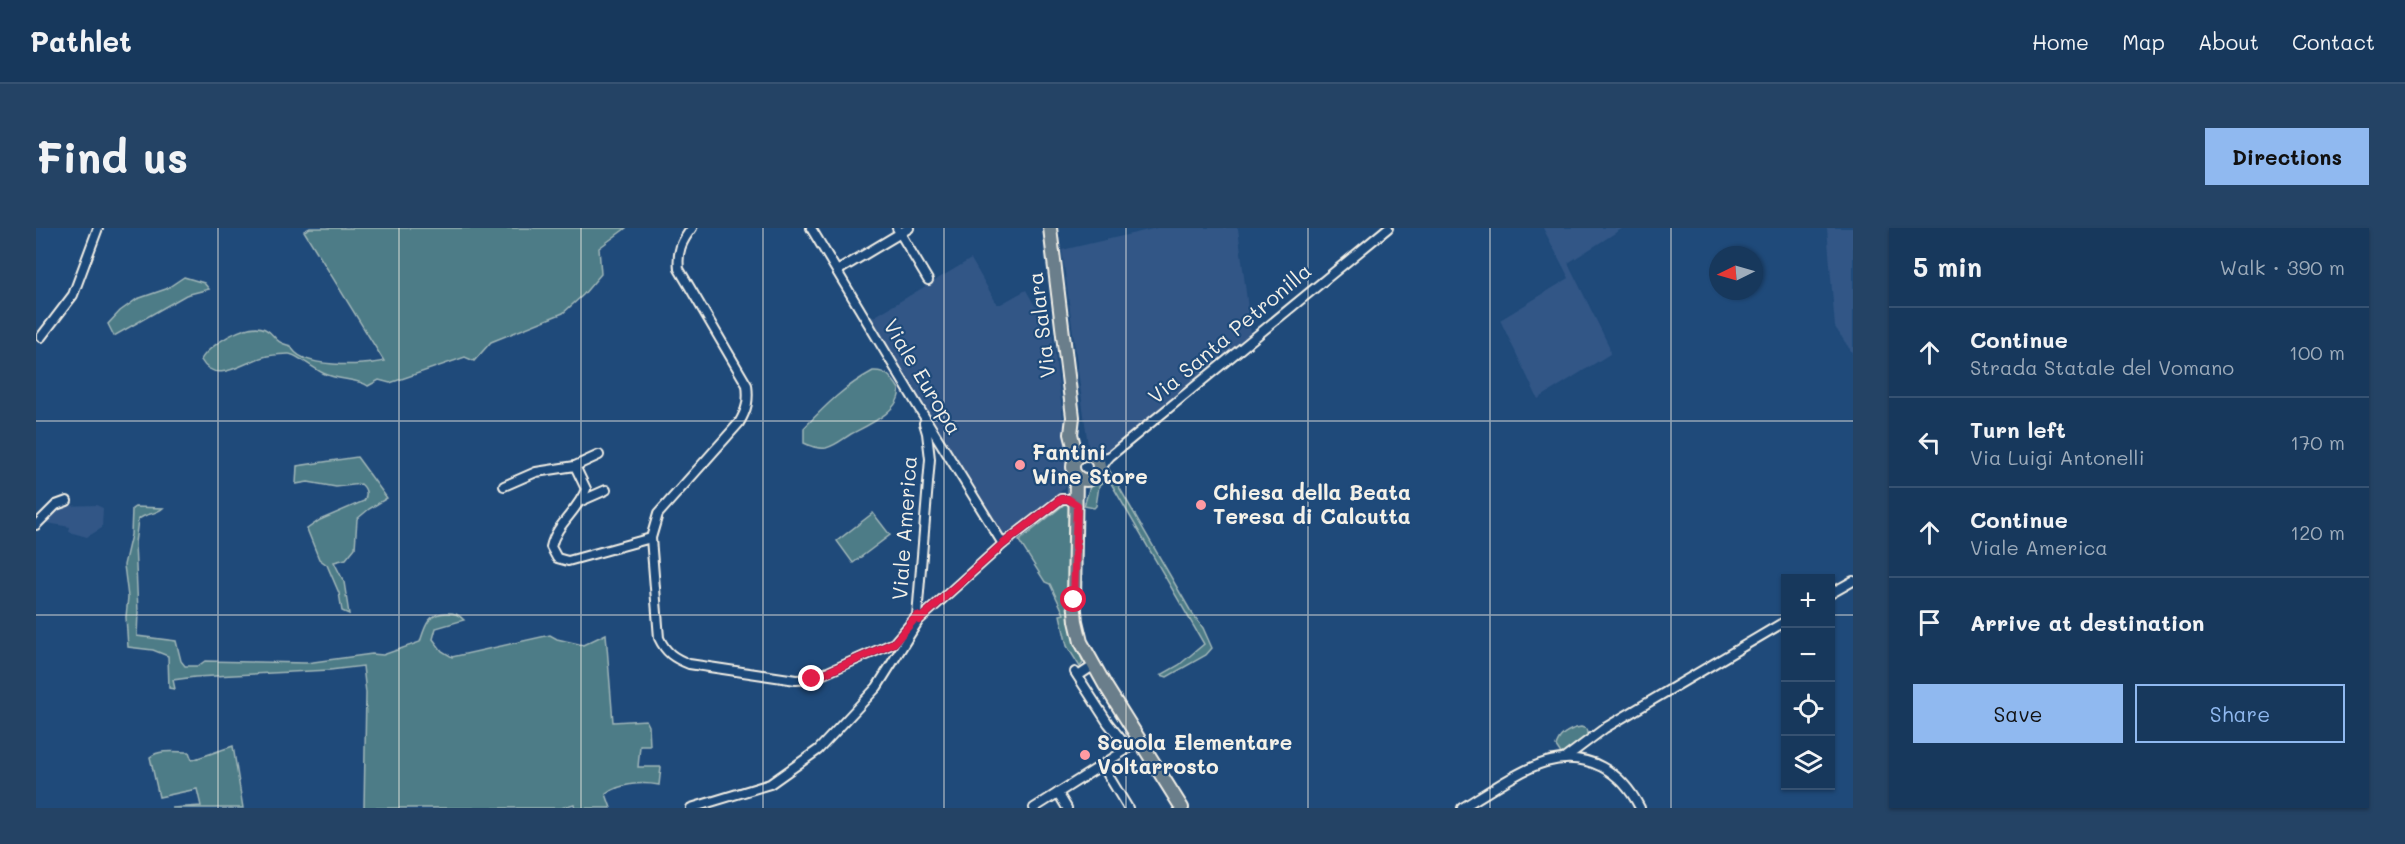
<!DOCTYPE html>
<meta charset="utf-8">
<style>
body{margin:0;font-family:Mali,sans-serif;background:#244365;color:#f1f3f6}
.controls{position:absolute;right:18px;bottom:18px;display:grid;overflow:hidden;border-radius:0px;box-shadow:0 2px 4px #0004}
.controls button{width:54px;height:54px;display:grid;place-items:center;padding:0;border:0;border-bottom:2px solid #365272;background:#17385c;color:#f1f3f6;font:30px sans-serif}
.compass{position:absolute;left:1673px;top:18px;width:54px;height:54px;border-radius:50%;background:#17385c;box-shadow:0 2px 4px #0004;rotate:265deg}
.stop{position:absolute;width:18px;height:18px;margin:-14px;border:4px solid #e11d48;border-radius:50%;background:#fff}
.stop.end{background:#e11d48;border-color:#fff;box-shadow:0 2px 6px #0008}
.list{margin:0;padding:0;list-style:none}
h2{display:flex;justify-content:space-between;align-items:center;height:78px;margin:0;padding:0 24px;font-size:26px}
h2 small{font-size:20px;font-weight:400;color:#9eacbb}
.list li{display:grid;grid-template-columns:39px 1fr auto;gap:18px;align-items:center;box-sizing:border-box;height:90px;padding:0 24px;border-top:2px solid #365272}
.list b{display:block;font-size:22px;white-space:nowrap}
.list p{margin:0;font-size:20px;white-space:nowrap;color:#9eacbb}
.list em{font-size:20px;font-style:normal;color:#9eacbb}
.actions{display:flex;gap:12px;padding:18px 24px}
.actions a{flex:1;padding:14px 0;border:2px solid #90b9f0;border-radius:0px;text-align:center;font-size:21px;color:#90b9f0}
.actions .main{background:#90b9f0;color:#111}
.icon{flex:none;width:33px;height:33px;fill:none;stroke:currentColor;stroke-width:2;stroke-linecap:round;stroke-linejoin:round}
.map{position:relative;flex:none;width:1817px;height:580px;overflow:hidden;border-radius:0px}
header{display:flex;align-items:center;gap:36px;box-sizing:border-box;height:84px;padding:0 30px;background:#17385c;border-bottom:2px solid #365272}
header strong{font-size:28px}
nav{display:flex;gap:33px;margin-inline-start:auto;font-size:21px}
.intro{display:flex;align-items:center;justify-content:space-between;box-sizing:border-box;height:144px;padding:0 36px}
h1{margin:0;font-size:42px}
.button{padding:15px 27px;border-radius:0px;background:#90b9f0;color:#111;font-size:21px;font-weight:700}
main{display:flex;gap:36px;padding:0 36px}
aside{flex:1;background:#17385c;border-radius:0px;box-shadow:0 2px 4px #0004}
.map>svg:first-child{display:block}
</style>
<header>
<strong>Pathlet</strong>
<nav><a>Home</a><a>Map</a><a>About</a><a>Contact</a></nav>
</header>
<div class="intro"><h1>Find us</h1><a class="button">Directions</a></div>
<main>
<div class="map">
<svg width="1817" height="580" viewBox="0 0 1817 580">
<rect width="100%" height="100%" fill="#1f4a7a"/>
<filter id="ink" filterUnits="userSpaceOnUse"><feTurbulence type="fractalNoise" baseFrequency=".0167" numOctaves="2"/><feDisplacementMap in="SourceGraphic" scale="12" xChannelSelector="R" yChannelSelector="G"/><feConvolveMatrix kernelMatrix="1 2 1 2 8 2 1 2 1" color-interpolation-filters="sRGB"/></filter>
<g filter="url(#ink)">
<!-- built -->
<g fill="#315686">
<path d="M1121 0H1202L1215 105 1079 218 1070 225 1062 227 1056 224 1052 218 1026 22Z"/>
<path d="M1507 0H1587L1532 35 1573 118 1574 126 1502 171 1464 92 1533 50Z"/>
<path d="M1791 0H1817V126L1799 99Z"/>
<path d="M935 31 961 76H965L990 62 999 78 1013 79 1035 254 992 293H987L967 307 906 211 836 90Z"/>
<path d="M60 277 67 280 66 300 51 309 33 304 34 299 11 295 14 287 24 278Z"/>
</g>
<!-- green -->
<g fill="#4d7c87" stroke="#a0b6b8" stroke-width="1.5">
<path d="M274 0H590L563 20 565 46 547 67 527 85 455 114 438 133 429 129 354 155 343 152 332 158C324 151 302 152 289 146 281 143 260 126 253 126 247 126 238 127 231 128 210 132 180 159 165 132 171 118 213 92 229 101 241 107 236 114 255 118 263 141 328 138 348 133L268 3Z"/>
<path d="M148 49 168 55 173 61 150 67 78 108 72 96 84 83 101 71 130 61Z"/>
<path d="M837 143C850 142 856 150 863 161 867 182 830 198 815 206 807 211 799 218 790 220 782 221 776 219 768 215V200C790 177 809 158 837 143Z"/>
<path d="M321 229 351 270 333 281 321 291 319 320 310 331 298 334 308 354 313 386 306 383 303 365 291 337 283 331 271 301 284 292 328 273C332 266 331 261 325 256L300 259 272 254 260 256 261 238Z"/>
<path d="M1072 240 1154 382 1167 400 1176 420 1170 427 1131 449 1125 447 1143 437 1168 416 1072 250 1063 258 1060 278 1058 280 1048 278 1054 258Z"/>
<path d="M1030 275H1033L1034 396 1047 435 1044 439 1031 418 1024 387 1028 386 1014 356 1009 354 983 313Z"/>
<path d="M99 279 127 280C118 288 110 284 102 292L99 315 102 384 101 408 140 413 145 433 149 438H162L169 433 270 435 336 426 347 427 384 414C389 398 392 385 411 385 419 385 422 386 428 392L400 400 397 411 406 423 416 429 514 407 521 411 547 417 570 406 577 494 610 492 613 498 614 518H604L602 539H625L623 557C607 554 584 555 570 566L575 580H539L538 576 525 580H328L330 465 327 438 294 442 159 449 137 452 139 461 133 460 132 428 117 422 92 419 90 389 92 369 88 337 95 307 96 281Z"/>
<path d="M837 285 854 307 817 335 801 313Z"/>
<path d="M1545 499 1551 501 1553 508 1530 527H1526L1520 518C1523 507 1533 501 1545 499Z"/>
<path d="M197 518 207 580H136L165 578 161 561 123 569 114 529C124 521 140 524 153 524L156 532Z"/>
</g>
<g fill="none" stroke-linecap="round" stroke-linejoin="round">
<!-- minor casing -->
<g stroke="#f4f1e8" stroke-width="12">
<g id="minor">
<path d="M656 0C645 14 641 24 643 41L711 157C713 172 711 182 703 195L622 286 615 310 623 410C630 425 638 430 653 436L760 452 776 451 858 415 881 388"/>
<path d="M775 0 883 180 967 316"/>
<path d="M861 0 892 52"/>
<path d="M801 43 873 0"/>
<path d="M5 109 37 67 62 0"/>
<path d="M1060 230 1073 229"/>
<path d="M539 238 563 227"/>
<path d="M1063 243 1073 229 1352 0"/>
<path d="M468 258 500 244 539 238 550 261C542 283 520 296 515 319L521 330 532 333 615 310"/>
<path d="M545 273 570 262"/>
<path d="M0 297 20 277 31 273"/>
<path d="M1794 366 1817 353"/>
<path d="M882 391 881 388 894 231 891 205 888 195"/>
<path d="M1039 444 1072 495 1092 520"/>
<path d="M1042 448 1057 438"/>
<path d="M1529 530 1569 500 1750 393"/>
<path d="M1066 537 1092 580"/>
<path d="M1022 565 1031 580"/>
<path d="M655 580 734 556 782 522 841 459 883 392 967 316 1025 271H1032L1041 277"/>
<path d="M998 580 1104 513"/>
<path d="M1426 580C1449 566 1485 541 1510 534 1552 522 1586 544 1604 580"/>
</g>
</g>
<!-- primary casing -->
<g stroke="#f4f1e8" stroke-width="16">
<g id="primary">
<path d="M1014 0 1037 189 1035 206 1041 230"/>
<circle cx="1050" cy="239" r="13"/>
<path d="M1040 247 1038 372 1040 393 1045 414 1069 457 1146 580"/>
</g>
</g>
<!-- minor -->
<use href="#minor" stroke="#1f4a7a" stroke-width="8"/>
<!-- primary -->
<use href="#primary" stroke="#6b7e8b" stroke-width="12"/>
</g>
</g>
<g fill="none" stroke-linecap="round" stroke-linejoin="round" filter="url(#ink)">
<!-- route -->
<path stroke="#e11d48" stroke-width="8" d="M776 451 858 415 881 388 883 392 967 316 1025 271H1032L1041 277 1038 372"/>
</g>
<!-- grid -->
<path fill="none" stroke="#f4f1e8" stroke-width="1.5" stroke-opacity="0.55" d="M182 0V580M363 0V580M545 0V580M727 0V580M908 0V580M1090 0V580M1272 0V580M1454 0V580M1635 0V580M0 193H1817M0 387H1750M1794 387H1817"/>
<!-- markers -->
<g fill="#ff9aa2" stroke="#1f4a7a" stroke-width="2">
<circle cx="984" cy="237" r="6"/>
<circle cx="1165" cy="277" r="6"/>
<circle cx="1049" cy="527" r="6"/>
</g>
<g text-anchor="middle" stroke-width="4.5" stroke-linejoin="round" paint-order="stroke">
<!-- street labels -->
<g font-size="21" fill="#f4f1e8" stroke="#1f4a7a">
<text transform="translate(1006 97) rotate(-97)" y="7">Via Salara</text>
<text transform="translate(1194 106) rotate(-40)" y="7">Via Santa Petronilla</text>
<text transform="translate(886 149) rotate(59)" y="7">Viale Europa</text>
<text transform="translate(869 300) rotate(-86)" y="7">Viale America</text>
</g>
<!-- poi labels -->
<g font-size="21" font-weight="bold" fill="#f4f1e8" stroke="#1f4a7a" text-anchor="start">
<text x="996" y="232">Fantini<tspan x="996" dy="24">Wine Store</tspan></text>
<text x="1177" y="272">Chiesa della Beata<tspan x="1177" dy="24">Teresa di Calcutta</tspan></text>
<text x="1061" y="522">Scuola Elementare<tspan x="1061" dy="24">Voltarrosto</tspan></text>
</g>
</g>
</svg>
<div class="controls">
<button>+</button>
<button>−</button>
<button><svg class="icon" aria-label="locate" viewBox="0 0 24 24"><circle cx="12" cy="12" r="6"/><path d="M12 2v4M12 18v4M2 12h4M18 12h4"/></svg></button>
<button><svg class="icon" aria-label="layers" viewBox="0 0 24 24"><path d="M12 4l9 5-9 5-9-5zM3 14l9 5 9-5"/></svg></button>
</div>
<svg class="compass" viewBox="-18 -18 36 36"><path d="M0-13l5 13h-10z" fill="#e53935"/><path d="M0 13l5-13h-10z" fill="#9eacbb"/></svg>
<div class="stop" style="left:1038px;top:372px"></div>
<div class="stop end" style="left:776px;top:451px"></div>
</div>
<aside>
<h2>5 min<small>Walk · 390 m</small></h2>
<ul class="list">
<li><svg class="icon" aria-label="ahead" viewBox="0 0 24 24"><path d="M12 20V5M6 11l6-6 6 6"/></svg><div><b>Continue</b><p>Strada Statale del Vomano</p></div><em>100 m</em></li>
<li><svg class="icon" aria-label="left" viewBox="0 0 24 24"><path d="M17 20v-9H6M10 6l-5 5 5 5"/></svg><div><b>Turn left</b><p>Via Luigi Antonelli</p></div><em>170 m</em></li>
<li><svg class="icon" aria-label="ahead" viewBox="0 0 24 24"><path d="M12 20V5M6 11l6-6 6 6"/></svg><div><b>Continue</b><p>Viale America</p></div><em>120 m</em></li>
<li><svg class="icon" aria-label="arrive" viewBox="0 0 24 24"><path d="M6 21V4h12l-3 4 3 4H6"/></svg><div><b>Arrive at destination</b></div></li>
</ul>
<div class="actions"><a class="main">Save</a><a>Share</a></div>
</aside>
</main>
